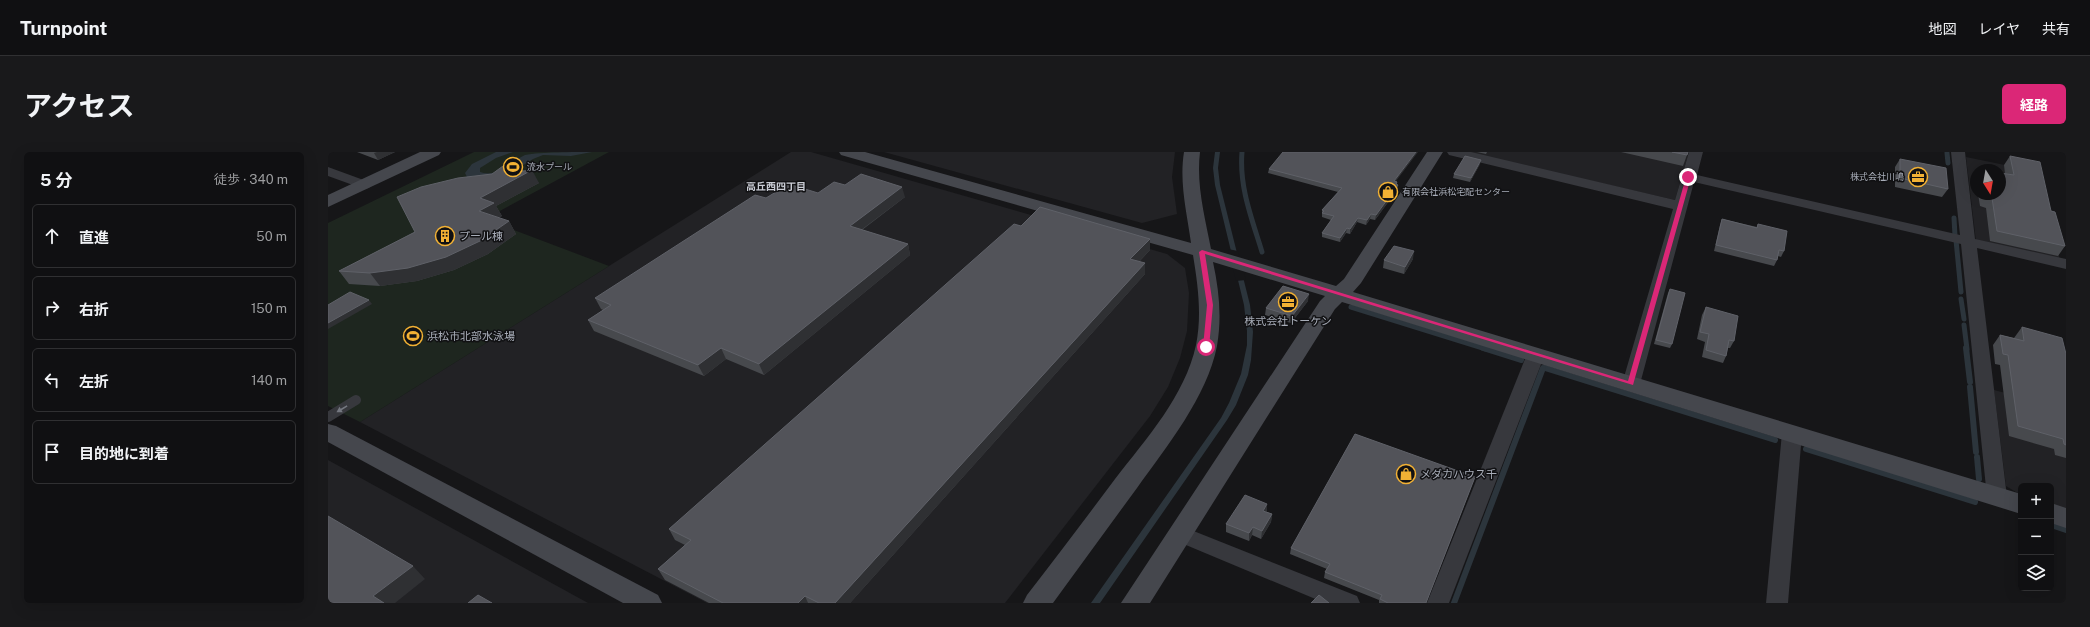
<!DOCTYPE html>
<html lang="ja">
<meta charset="utf-8">
<style>
body{margin:0;font-family:"Public Sans","Noto Sans JP",sans-serif;background:#19191b;color:#f1f3f6}
.controls{position:absolute;right:12px;bottom:12px;display:grid;overflow:hidden;border-radius:6px;box-shadow:0 4px 16px #0002}
.controls button{width:36px;height:36px;display:grid;place-items:center;padding:0;border:0;border-bottom:1px solid #303032;background:#101012;color:#f1f3f6;font:20px sans-serif}
.compass{position:absolute;left:1642px;top:12px;width:36px;height:36px;border-radius:50%;background:#101012;box-shadow:0 4px 16px #0002;rotate:169deg}
.stop{position:absolute;width:12px;height:12px;margin:-9px;border:3px solid #db2777;border-radius:50%;background:#fff}
.stop.end{background:#db2777;border-color:#fff;box-shadow:0 1px 4px #0008}
.list{margin:0;padding:0;list-style:none}
h2{display:flex;justify-content:space-between;align-items:center;height:52px;margin:0;padding:0 16px;font-size:17px}
h2 small{font-size:13px;font-weight:400;color:#9c9d9f}
.list li{display:grid;grid-template-columns:26px 1fr auto;gap:12px;align-items:center;box-sizing:border-box;height:64px;margin:0 8px 8px;padding:0 8px;border:1px solid #303032;border-radius:6px}
.list b{display:block;font-size:15px;white-space:nowrap}
.list em{font-size:13px;font-style:normal;color:#9c9d9f}
.icon{flex:none;width:22px;height:22px;fill:none;stroke:currentColor;stroke-width:2;stroke-linecap:round;stroke-linejoin:round}
.map{position:relative;flex:none;width:1738px;height:451px;overflow:hidden;border-radius:6px}
header{display:flex;align-items:center;gap:24px;box-sizing:border-box;height:56px;padding:0 20px;background:#101012;border-bottom:1px solid #303032}
header strong{font-size:19px}
nav{display:flex;gap:22px;margin-inline-start:auto;font-size:14px}
.intro{display:flex;align-items:center;justify-content:space-between;box-sizing:border-box;height:96px;padding:0 24px}
h1{margin:0;font-size:28px}
.button{padding:10px 18px;border-radius:6px;background:#db2777;color:#fff;font-size:14px;font-weight:700}
main{display:flex;gap:24px;padding:0 24px}
aside{flex:1;background:#101012;border-radius:6px;box-shadow:0 4px 16px #0002}
.map>svg:first-child{display:block}
</style>
<header>
<strong>Turnpoint</strong>
<nav><a>地図</a><a>レイヤ</a><a>共有</a></nav>
</header>
<div class="intro"><h1>アクセス</h1><a class="button">経路</a></div>
<main>
<aside>
<h2>5 分<small>徒歩 · 340 m</small></h2>
<ul class="list">
<li><svg class="icon" aria-label="ahead" viewBox="0 0 24 24"><path d="M12 20V5M6 11l6-6 6 6"/></svg><div><b>直進</b></div><em>50 m</em></li>
<li><svg class="icon" aria-label="right" viewBox="0 0 24 24"><path d="M7 20v-9h11M14 6l5 5-5 5"/></svg><div><b>右折</b></div><em>150 m</em></li>
<li><svg class="icon" aria-label="left" viewBox="0 0 24 24"><path d="M17 20v-9H6M10 6l-5 5 5 5"/></svg><div><b>左折</b></div><em>140 m</em></li>
<li><svg class="icon" aria-label="arrive" viewBox="0 0 24 24"><path d="M6 21V4h12l-3 4 3 4H6"/></svg><div><b>目的地に到着</b></div></li>
</ul>
</aside>
<div class="map">
<svg width="1738" height="451" viewBox="0 0 1738 451">
<rect width="100%" height="100%" fill="#161618"/>
<!-- built -->
<g fill="#222225" fill-rule="evenodd">
<path d="M463 0H483L839 102 857 116 861 141 859 179 852 206 840 235 822 264 677 451H379L32 270Z"/>
<path d="M556 0H847L844 25 849 62 814 71Z"/>
<path d="M1136 0H1361L1347 48Z"/>
<path d="M1638 5 1711 20 1732 108 1648 89ZM1648 18H1672V42H1648Z"/>
<path d="M1666 238 1738 257V357L1723 352V334H1693V343L1678 334Z"/>
<path d="M0 308 260 451H0Z"/>
</g>
<!-- green -->
<path fill="#1e261f" d="M146 0H281L157 67 281 114 32 270 0 254V71Z"/>
<!-- water -->
<g fill="#2c353c">
<path d="M168 0H185L168 6 152 16V20C169 26 183 10 197 3 213 0 246 0 264 0L243 4 215 3 205 7 182 21 139 25 137 21 144 12Z"/>
<path d="M887 0H892L890 16 892 33 922 153 925 180 923 208 920 223 908 253 899 268 772 451H763L893 266 901 251 913 222 919 193V179L916 153 887 33 885 16Z"/>
</g>
<!-- pier -->
<path fill="#161618" d="M900 97 910 99 918 128 908 129Z"/>
<g fill="none" stroke-linecap="round" stroke-linejoin="round">
<!-- stream-far1 -->
<g stroke="#2c353c" stroke-width="5">
<path d="M914 0C911 35 924 67 934 100"/>
<path d="M1619 1 1620 11"/>
<path d="M1626 66 1627 84"/>
<path d="M1628 88 1633 140"/>
<path d="M1633 147 1636 167"/>
<path d="M1023 155 1158 197"/>
<path d="M1636 173 1639 197"/>
</g>
<!-- stream -->
<g stroke="#2c353c" stroke-width="6">
<path d="M1155 196 1193 208"/>
<path d="M1638 196 1642 230"/>
<path d="M1217 216 1447 288"/>
<path d="M1642 235 1648 300"/>
<path d="M1478 297 1647 350"/>
<path d="M1649 305 1651 327"/>
<path d="M1723 373 1738 378"/>
<path d="M1126 451 1215 216"/>
</g>
<!-- lane -->
<path stroke="#37383d" stroke-width="10" d="M0 265 28 248"/>
<!-- street -->
<g fill="#37383d" fill-rule="evenodd">
<path d="M1119 0H1143L1347 48 1361 0H1375L1369 23 1632 83 1623 0H1637L1647 87 1738 107V117L1649 96 1679 345 1676 351 1669 353 1662 351 1659 345 1633 92 1366 30 1312 232 1309 236 1303 238 1297 236 1294 232 1345 57 1121 3Z"/>
<path d="M0 15 41 30 43 33 41 36 36 37 0 24Z"/>
<path d="M1208 196 1214 198 1217 202 1121 451H1099L1199 202 1202 198Z"/>
<path d="M1464 274 1471 276 1474 281 1460 451H1438L1454 281 1457 276Z"/>
<path d="M853 374 1029 444 1032 451H997L846 388 842 382 846 376Z"/>
</g>
<!-- secondary -->
<g fill="#45474d" fill-rule="evenodd">
<path d="M92 0H113L111 3 0 55V43Z"/>
<path d="M511 0H537L863 91C859 61 851 31 856 0H872C868 33 877 65 883 97L1008 134 1016 127 1099 0H1115L1033 131 1025 140 1693 342V362L1014 150 1007 157 822 451H793L992 149 997 144 885 110C891 138 894 165 889 194 879 245 839 294 809 336 781 374 753 413 725 451H695L699 443C729 404 758 366 787 327 818 287 857 244 868 193 874 163 870 134 865 103L513 3Z"/>
<path d="M0 272 8 274 330 443 334 451H295L0 290Z"/>
<path d="M1723 351 1738 356V376L1723 371Z"/>
</g>
</g>
<!-- wall -->
<g fill="#47494d">
<path d="M29 0H67L50 8Z"/>
<path d="M1149 0H1159L1158 2Z"/>
<path d="M1293 0H1360L1355 14Z"/>
<path d="M1682 4 1723 59 1737 94 1730 104 1662 89 1658 56 1652 54 1650 42H1672L1677 22 1676 13Z"/>
<path d="M1572 7 1620 37 1614 45 1567 35V15Z"/>
<path d="M1152 12 1142 30 1125 26 1126 22Z"/>
<path d="M941 17 1068 29 1069 30V33H1070L1069 38 1047 68 1042 67 1038 73 1029 70 1022 82 1018 81 1012 90 994 85V81L1003 68 994 65V58L1010 40 940 21Z"/>
<path d="M190 19 211 31 168 54 174 64 170 66 181 69 188 82 160 102 126 118 89 129 52 134 21 132 11 119 87 80 164 22Z"/>
<path d="M517 33 577 45 534 78 580 92 582 103 436 223 398 207 376 224 266 179 260 168 275 158 273 157 267 146 490 41Z"/>
<path d="M1394 67 1429 75 1430 72 1456 99 1453 105 1450 104 1449 108 1446 114 1386 99 1392 73Z"/>
<path d="M693 74 822 98 811 110 817 111V122L522 451H381L337 428 330 417 357 393 347 388 341 377Z"/>
<path d="M1085 107 1076 122 1055 116 1056 108Z"/>
<path d="M1342 137 1344 192 1342 196 1326 192 1340 141Z"/>
<path d="M980 149 963 171 937 163 938 156Z"/>
<path d="M1378 155 1406 189 1402 196H1400L1398 204 1395 211 1374 205 1377 190 1369 187 1374 163Z"/>
<path d="M1694 175 1738 202V306L1727 303 1726 297 1681 284 1672 213 1667 212 1665 193 1672 183 1686 186Z"/>
<path d="M1147 325 1098 451H1051V448L996 426 997 420 999 417 962 402 963 396Z"/>
<path d="M939 360 944 362 943 370 933 387 924 383 921 389 898 380V372Z"/>
</g>
<!-- shaded-wall -->
<g fill="#2f3033">
<path d="M49 0H67L50 8 46 1Z"/>
<path d="M1088 0H1090L1065 33 1066 29Z"/>
<path d="M1153 8 1152 12 1142 30 1143 26Z"/>
<path d="M187 13 193 24 204 18 211 31 168 54 174 64 159 72 151 59 152 46 186 20Z"/>
<path d="M1070 33 1069 38 1047 68 1048 63Z"/>
<path d="M574 35 577 45 525 84 522 74Z"/>
<path d="M1043 62 1042 67 1038 73 1039 68Z"/>
<path d="M1030 66 1029 70 1022 82V77Z"/>
<path d="M181 69 188 82 160 102 126 118 89 129 52 134 42 121Z"/>
<path d="M1019 76 1018 81 1012 90V86Z"/>
<path d="M822 87V98L803 118 802 107Z"/>
<path d="M580 92 582 103 436 223 431 212Z"/>
<path d="M1086 99 1085 107 1076 122 1077 115Z"/>
<path d="M817 111V122L522 451H507Z"/>
<path d="M981 142 980 149 963 171 964 164Z"/>
<path d="M41 148 44 152 0 177V171Z"/>
<path d="M393 196 398 207 376 224 370 213Z"/>
<path d="M939 352V360L935 359Z"/>
<path d="M944 362 943 370 933 387 934 379Z"/>
<path d="M925 375 924 383 921 389V381Z"/>
<path d="M85 414 97 427 67 451H52L45 444Z"/>
<path d="M477 444 480 451H470Z"/>
</g>
<!-- building -->
<g fill="#525359" stroke="#5f6168">
<path d="M955 0H1088L1066 29 1069 30 1068 32 1070 33 1048 63 1043 62 1039 68 1030 66 1022 77 1019 76 1012 86 994 81 1006 64 994 61 996 59 994 58 1014 36 941 17Z"/>
<path d="M1344 0H1360L1359 3Z"/>
<path d="M1137 4 1153 8 1143 26 1126 22Z"/>
<path d="M1682 4 1712 10 1723 59 1727 60 1737 94 1669 79 1664 46 1658 45 1657 42H1672V21L1686 23Z"/>
<path d="M1572 7 1618 16 1620 37 1572 26Z"/>
<path d="M187 13 186 20 204 18 152 46 166 51 151 59 181 69 152 89 118 105 80 116 42 121 11 119 87 80 69 45 93 35 130 26 164 22 175 14Z"/>
<path d="M533 22 574 35 522 74 580 92 431 212 393 196 370 213 260 168 283 153 267 146 427 43 438 46 461 32 490 41 506 30 517 33Z"/>
<path d="M712 55 822 87 802 107 817 111 507 451H491L477 444 470 451H395L330 417 363 388 341 377 686 72 693 74Z"/>
<path d="M1394 67 1429 76 1430 72 1459 79 1456 99 1451 98 1449 108 1388 93Z"/>
<path d="M1066 94 1086 99 1077 115 1056 108Z"/>
<path d="M955 134 981 142 964 164 938 156Z"/>
<path d="M1342 137 1357 141 1344 192 1328 188Z"/>
<path d="M22 140 41 148 0 171V153Z"/>
<path d="M1378 155 1410 164 1406 189 1401 188 1398 204 1378 198 1381 182 1372 180Z"/>
<path d="M1694 175 1734 186 1738 202V293L1736 292 1735 287 1690 274 1680 203 1675 202 1672 183 1696 189Z"/>
<path d="M1027 282 1147 325 1098 451H1060L1052 447 1054 443 997 420 1002 412 963 396Z"/>
<path d="M917 343 939 352 935 359 944 362 934 379 925 375 921 381 898 372Z"/>
<path d="M0 364 85 414 45 444 56 451H0Z"/>
<path d="M150 443 164 451H140Z"/>
<path d="M991 443 1001 451H983Z"/>
</g>
<!-- one-way arrows -->
<defs><path id="oneway-solid" d="M-6-.8H1V-3.2L6.5 0L1 3.2V.8H-6Z"/></defs>
<use fill="#757881" href="#oneway-solid" transform="translate(14 257) rotate(149)"/>
<!-- route -->
<path fill="#db2777" d="M1360 23 1363 25 1305 233 877 102 885 153 881 195 878 197 875 195 879 153 871 100 874 98 1300 229 1358 25Z"/>
<!-- icons -->
<defs>
<g id="stadium-ring" transform="scale(1)"><circle r="9.5" fill="#111113" stroke="#f2b134" stroke-width="1.5"/><path d="M0-5a6.5 5 0 1 0 0 10a6.5 5 0 1 0 0-10ZM-3.5-1.8h7v3.6h-7Z" fill="#f2b134"/></g>
<g id="office-ring" transform="scale(1)"><circle r="9.5" fill="#111113" stroke="#f2b134" stroke-width="1.5"/><path d="M-6-3h4V-5.5h4V-3h4V5H-6ZM-1-4.5V-3h2v-1.5ZM-6 0V1H6V0Z" fill="#f2b134"/></g>
<g id="shop-ring" transform="scale(1)"><circle r="9.5" fill="#111113" stroke="#f2b134" stroke-width="1.5"/><path d="M-5-2.5h2.3a2.7 3.5 0 0 1 5.4 0H5L5.5 6h-11ZM-1.5-2.5h3a1.5 2.3 0 0 0-3 0Z" fill="#f2b134"/></g>
<g id="building-ring" transform="scale(1)"><circle r="9.5" fill="#111113" stroke="#f2b134" stroke-width="1.5"/><path d="M-4-6H4V6H1V3H-1V6H-4ZM-2.5-4.3h1.7v1.8h-1.7ZM.8-4.3h1.7v1.8H.8ZM-2.5-1h1.7V.8h-1.7ZM.8-1h1.7V.8H.8Z" fill="#f2b134"/></g>
</defs>
<g fill-rule="evenodd">
<use href="#stadium-ring" x="185" y="15"/>
<use href="#office-ring" x="1590" y="25"/>
<use href="#shop-ring" x="1060" y="40"/>
<use href="#building-ring" x="117" y="84"/>
<use href="#office-ring" x="960" y="150"/>
<use href="#stadium-ring" x="85" y="184"/>
<use href="#shop-ring" x="1078" y="322"/>
</g>
<g text-anchor="middle" stroke-width="3" stroke-linejoin="round" paint-order="stroke">
<!-- far-poi labels -->
<g font-size="9" fill="#a8adb8" stroke="#111113" text-anchor="start">
<text x="199" y="18">流水プール</text>
<text x="1576" y="28" text-anchor="end">株式会社川嶋</text>
<text x="1074" y="43">有限会社浜松宅配センター</text>
</g>
<!-- far-neighbourhood labels -->
<g font-size="10" font-weight="bold" fill="#c9ccd4" stroke="#111113">
<text x="448" y="38">高丘西四丁目</text>
</g>
<!-- poi labels -->
<g font-size="11" fill="#a8adb8" stroke="#111113" text-anchor="start">
<text x="131" y="88">プール棟</text>
<text x="960" y="173" text-anchor="middle">株式会社トーケン</text>
<text x="99" y="188">浜松市北部水泳場</text>
<text x="1092" y="326">メダカハウス千</text>
</g>
</g>
</svg>
<div class="controls">
<button>+</button>
<button>−</button>
<button><svg class="icon" aria-label="layers" viewBox="0 0 24 24"><path d="M12 4l9 5-9 5-9-5zM3 14l9 5 9-5"/></svg></button>
</div>
<svg class="compass" viewBox="-18 -18 36 36"><path d="M0-13l5 13h-10z" fill="#e53935"/><path d="M0 13l5-13h-10z" fill="#9c9d9f"/></svg>
<div class="stop" style="left:878px;top:195px"></div>
<div class="stop end" style="left:1360px;top:25px"></div>
</div>
</main>
